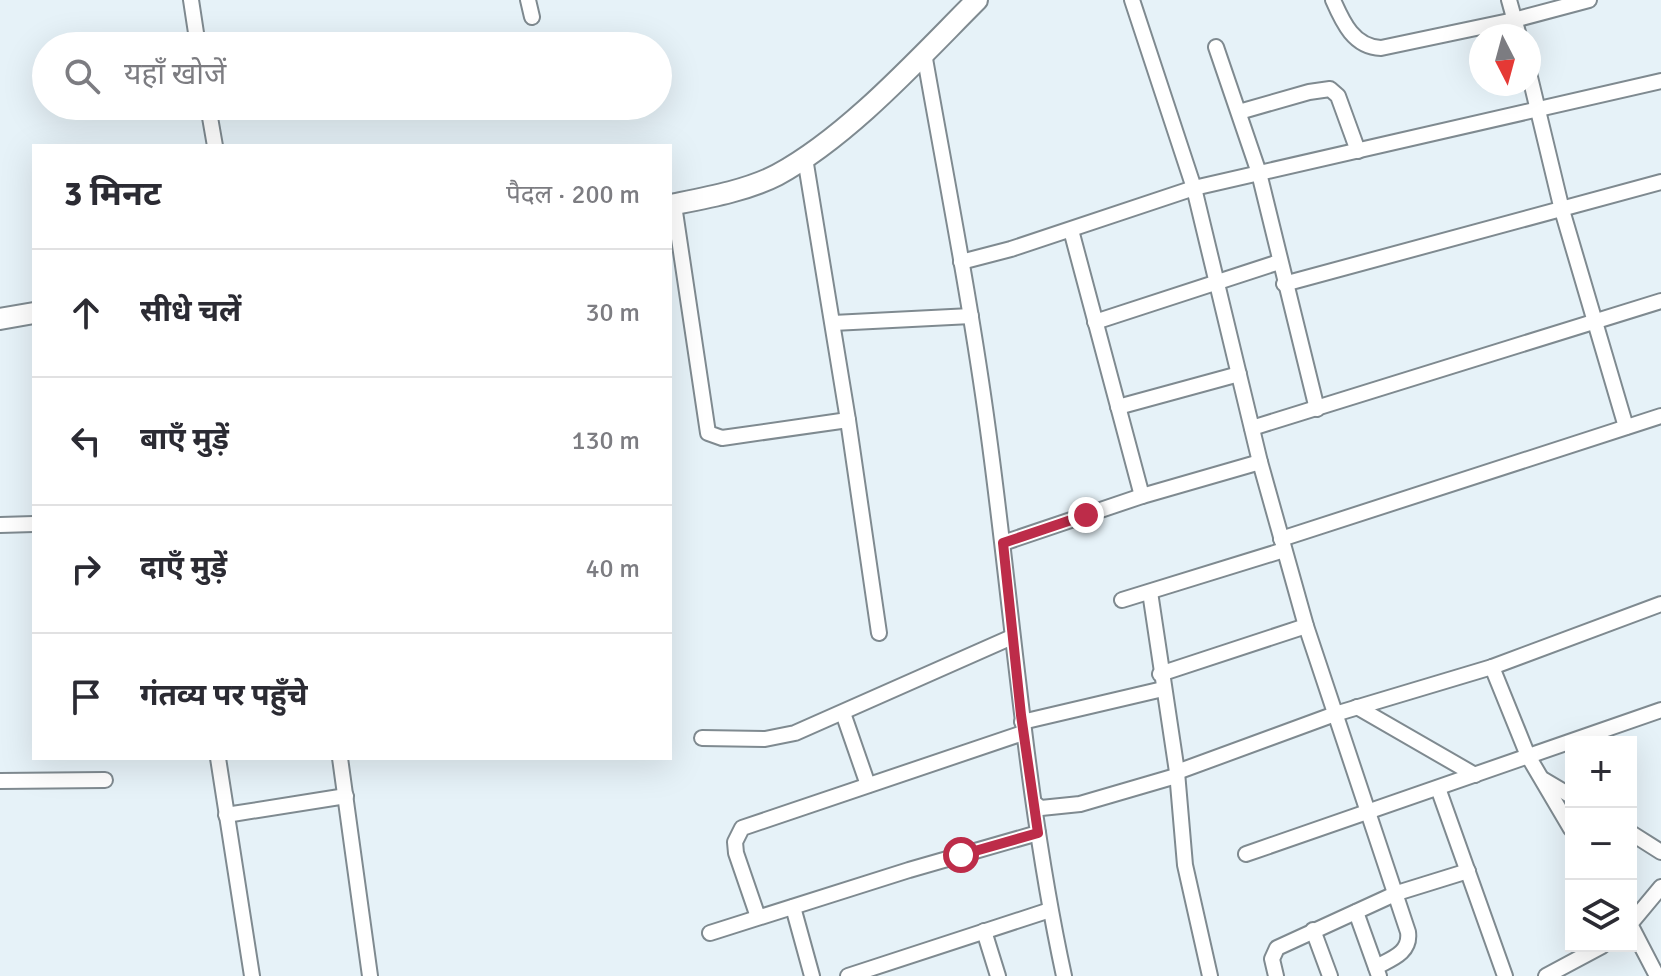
<!DOCTYPE html>
<html lang="hi">
<meta charset="utf-8">
<style>
body{margin:0;font-family:Signika,"Noto Sans Devanagari",sans-serif;background:#f2f2f3;color:#2b2b33}
.controls{position:absolute;right:24px;bottom:24px;display:grid;overflow:hidden;border-radius:0px;box-shadow:0 8px 32px #0002}
.controls button{width:72px;height:72px;display:grid;place-items:center;padding:0;border:0;border-bottom:2px solid #e1e1e2;background:#fff;color:#2b2b33;font:40px sans-serif}
.compass{position:absolute;left:1469px;top:24px;width:72px;height:72px;border-radius:50%;background:#fff;box-shadow:0 8px 32px #0002;rotate:174deg}
.stop{position:absolute;width:24px;height:24px;margin:-18px;border:6px solid #bd2c49;border-radius:50%;background:#fff}
.stop.end{background:#bd2c49;border-color:#fff;box-shadow:0 2px 8px #0008}
.list{margin:0;padding:0;list-style:none}
h2{display:flex;justify-content:space-between;align-items:center;height:104px;margin:0;padding:0 32px;font-size:34px}
h2 small{font-size:26px;font-weight:400;color:#7c7c81}
.list li{display:grid;grid-template-columns:52px 1fr auto;gap:24px;align-items:center;box-sizing:border-box;height:128px;padding:0 32px;border-top:2px solid #e1e1e2}
.list b{display:block;font-size:30px;white-space:nowrap}
.list em{font-size:26px;font-style:normal;color:#7c7c81}
.icon{flex:none;width:44px;height:44px;fill:none;stroke:currentColor;stroke-width:2;stroke-linecap:round;stroke-linejoin:round}
.map{position:relative;flex:none;width:1661px;height:976px;overflow:hidden}
.search{position:absolute;background:#fff;box-shadow:0 8px 32px #0002;left:32px;top:32px;width:640px;height:88px;display:flex;align-items:center;gap:20px;box-sizing:border-box;padding:0 28px;border-radius:44px;color:#7c7c81;font-size:30px}
.panel{position:absolute;background:#fff;box-shadow:0 8px 32px #0002;left:32px;top:144px;width:640px;height:616px;border-radius:0px}
.map>svg:first-child{display:block}
</style>
<div class="map">
<svg width="1661" height="976" viewBox="0 0 1661 976">
<rect width="100%" height="100%" fill="#e6f2f8"/>
<g fill="none" stroke-linecap="round" stroke-linejoin="round">
<!-- minor casing -->
<g stroke="#7f8a90" stroke-width="18">
<g id="minor">
<path d="M191 0 198 46"/>
<path d="M528 0 532 17"/>
<path d="M1132 0 1194 188 1260 462 1306 626 1408 932C1411 953 1391 959 1376 967"/>
<path d="M1333 0C1343 23 1354 47 1381 48L1514 20 1589 0"/>
<path d="M1509 0 1519 36"/>
<path d="M1216 47 1259 173 1317 409"/>
<path d="M924 53C946 178 971 304 988 430 1013 612 1025 796 1064 976"/>
<path d="M1529 73 1562 210 1626 427"/>
<path d="M208 106 215 146"/>
<path d="M1239 112 1309 92 1330 89 1338 96 1358 151"/>
<path d="M805 158 848 420 879 633"/>
<path d="M674 205 708 433 722 438 848 420"/>
<path d="M1071 230 1142 496"/>
<path d="M961 262 1011 249 1194 188 1661 81"/>
<path d="M1284 284 1661 182"/>
<path d="M1095 322 1279 262"/>
<path d="M833 323 971 316"/>
<path d="M1118 407 1239 374"/>
<path d="M1252 428 1661 301"/>
<path d="M0 525 34 524"/>
<path d="M1281 539 1661 416"/>
<path d="M1003 543 1142 496 1260 462"/>
<path d="M1150 592 1177 772 1185 865 1210 976"/>
<path d="M1122 600 1284 550"/>
<path d="M1492 667 1528 756 1571 829"/>
<path d="M1160 674 1306 626"/>
<path d="M1357 707 1475 775"/>
<path d="M843 713 868 785"/>
<path d="M1022 722 1163 689"/>
<path d="M702 738 765 739 795 733 1012 637"/>
<path d="M218 758 252 976"/>
<path d="M340 758 370 976"/>
<path d="M1544 780 1571 796"/>
<path d="M0 781 105 780"/>
<path d="M1438 788 1505 976"/>
<path d="M1034 803 1041 808 1080 804 1176 776 1177 772 1335 714 1492 667 1661 604"/>
<path d="M226 815 346 796"/>
<path d="M1631 833 1661 852"/>
<path d="M1246 854 1661 710"/>
<path d="M793 907 812 976"/>
<path d="M1356 912 1379 976"/>
<path d="M758 917 736 853 735 842 742 828 1023 733"/>
<path d="M1631 923 1661 887"/>
<path d="M1631 926 1657 976"/>
<path d="M1313 930 1330 976"/>
<path d="M984 931 998 976"/>
<path d="M710 933 909 870 1038 833"/>
<path d="M848 976 1050 910"/>
<path d="M1276 976 1272 959 1277 948 1397 893 1468 871"/>
<path d="M1546 976 1602 946"/>
</g>
</g>
<!-- primary casing -->
<g stroke="#7f8a90" stroke-width="24">
<g id="primary">
<path d="M670 205C705 198 746 191 777 175 849 136 919 58 977 0"/>
<path d="M0 319 34 313"/>
</g>
</g>
<!-- minor -->
<use href="#minor" stroke="#fff" stroke-width="14"/>
<!-- primary -->
<use href="#primary" stroke="#fff" stroke-width="20"/>
</g>
<g fill="none" stroke-linecap="round" stroke-linejoin="round">
<!-- route -->
<path stroke="#bd2c49" stroke-width="10" d="M961 855 1038 833 1021 715 1003 543 1086 515"/>
</g>
</svg>
<div class="controls">
<button>+</button>
<button>−</button>
<button><svg class="icon" aria-label="layers" viewBox="0 0 24 24"><path d="M12 4l9 5-9 5-9-5zM3 14l9 5 9-5"/></svg></button>
</div>
<svg class="compass" viewBox="-18 -18 36 36"><path d="M0-13l5 13h-10z" fill="#e53935"/><path d="M0 13l5-13h-10z" fill="#7c7c81"/></svg>
<div class="stop" style="left:961px;top:855px"></div>
<div class="stop end" style="left:1086px;top:515px"></div>
<div class="search"><svg class="icon" aria-label="search" viewBox="0 0 24 24"><circle cx="10" cy="10" r="6"/><path d="M15 15l6 6"/></svg>यहाँ खोजें</div>
<section class="panel">
<h2>3 मिनट<small>पैदल · 200 m</small></h2>
<ul class="list">
<li><svg class="icon" aria-label="ahead" viewBox="0 0 24 24"><path d="M12 20V5M6 11l6-6 6 6"/></svg><div><b>सीधे चलें</b></div><em>30 m</em></li>
<li><svg class="icon" aria-label="left" viewBox="0 0 24 24"><path d="M17 20v-9H6M10 6l-5 5 5 5"/></svg><div><b>बाएँ मुड़ें</b></div><em>130 m</em></li>
<li><svg class="icon" aria-label="right" viewBox="0 0 24 24"><path d="M7 20v-9h11M14 6l5 5-5 5"/></svg><div><b>दाएँ मुड़ें</b></div><em>40 m</em></li>
<li><svg class="icon" aria-label="arrive" viewBox="0 0 24 24"><path d="M6 21V4h12l-3 4 3 4H6"/></svg><div><b>गंतव्य पर पहुँचे</b></div></li>
</ul>
</section>
</div>
